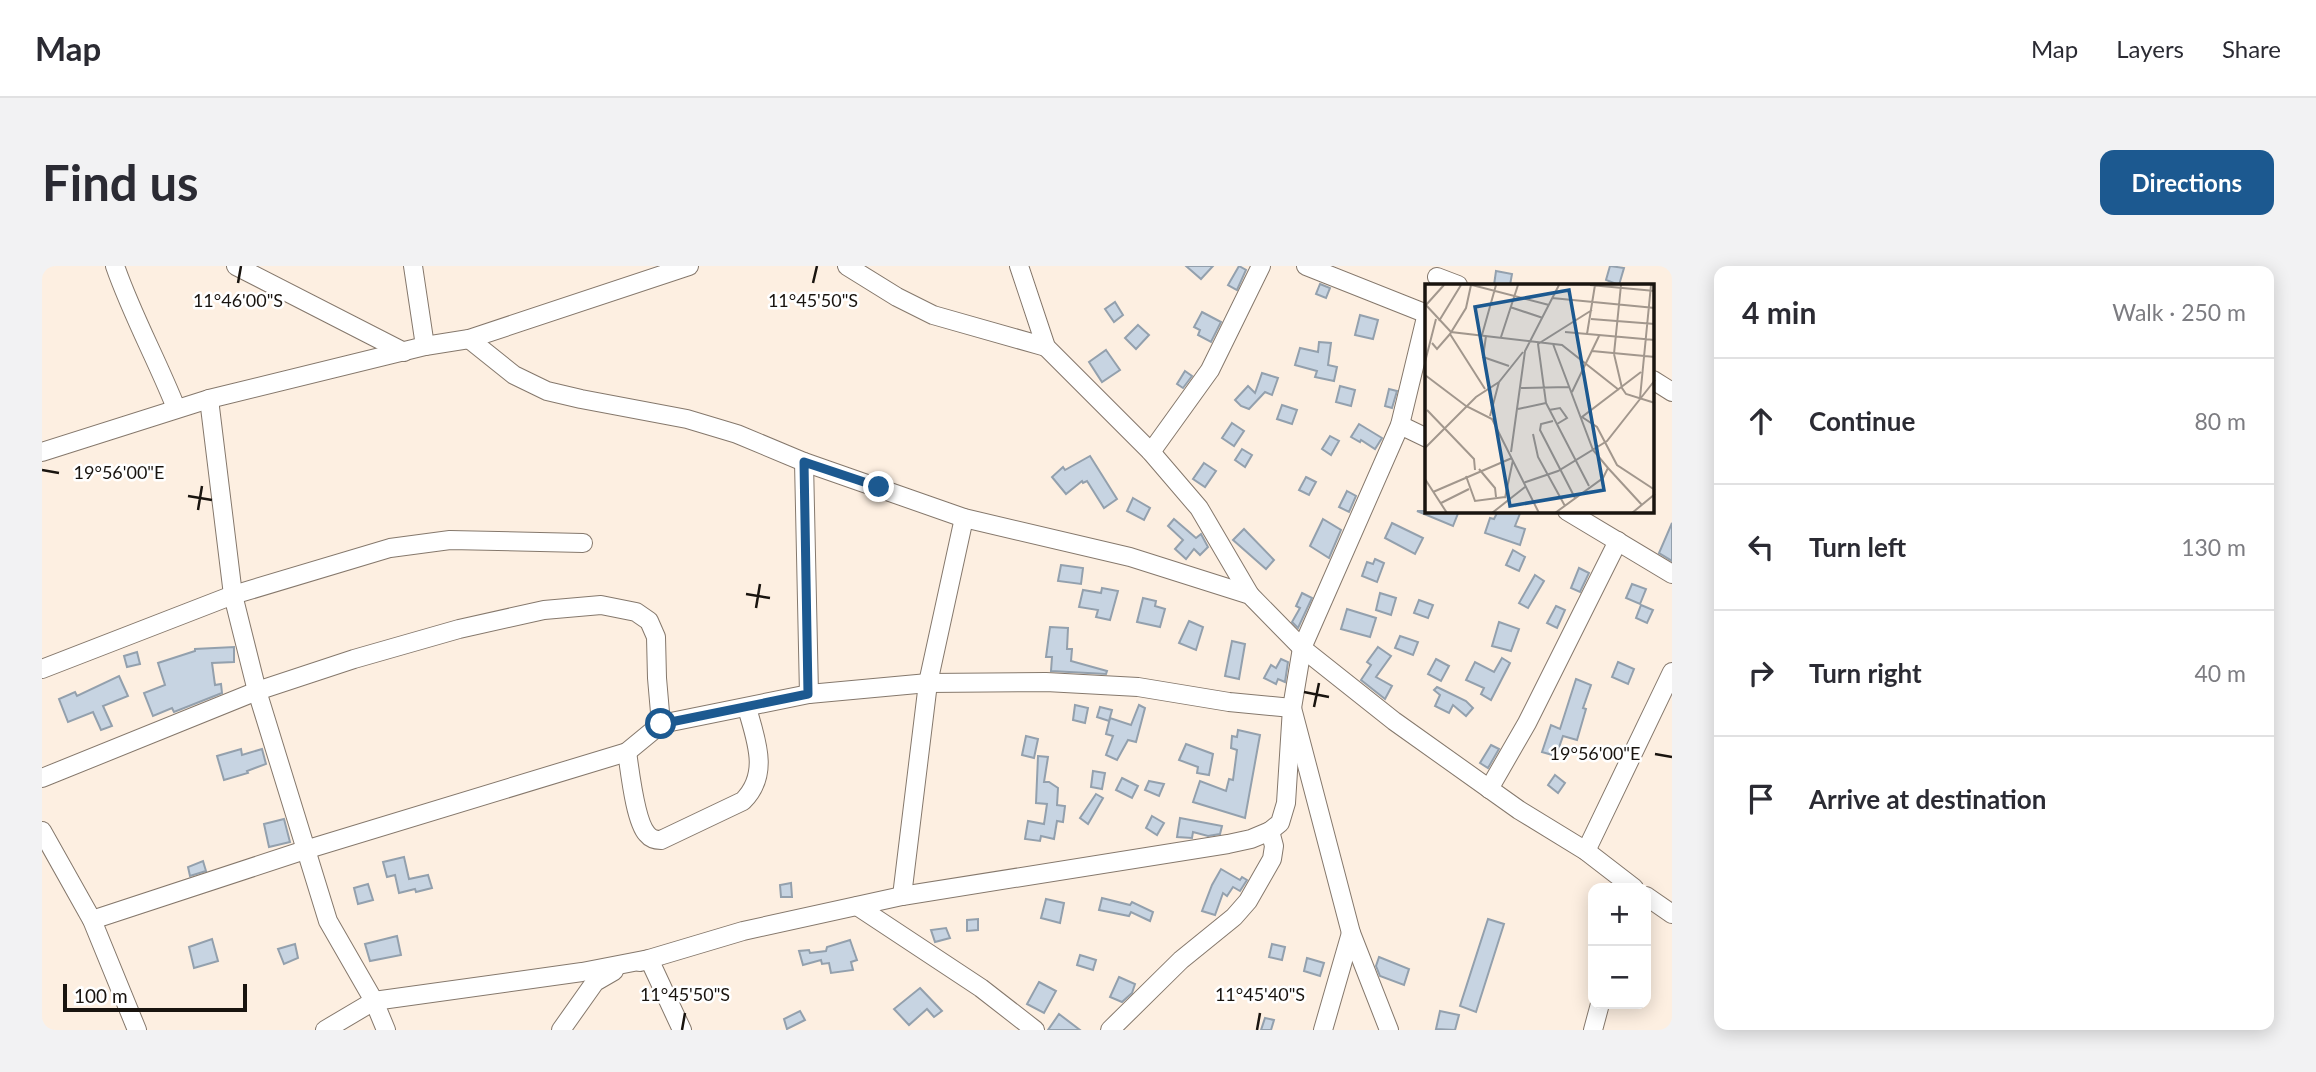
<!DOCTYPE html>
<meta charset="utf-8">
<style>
body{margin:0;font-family:Lato,sans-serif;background:#f2f2f3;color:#2b2b33}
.controls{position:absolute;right:21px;bottom:21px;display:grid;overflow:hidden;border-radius:14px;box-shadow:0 4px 18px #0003}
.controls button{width:63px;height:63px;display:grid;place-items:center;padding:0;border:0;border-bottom:2px solid #e1e1e2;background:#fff;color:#2b2b33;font:35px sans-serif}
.scale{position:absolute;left:21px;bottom:18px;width:184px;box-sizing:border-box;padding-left:7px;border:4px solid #19140f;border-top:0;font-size:19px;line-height:24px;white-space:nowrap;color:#19140f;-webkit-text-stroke:5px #fff;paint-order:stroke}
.stop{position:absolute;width:21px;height:21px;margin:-16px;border:5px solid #1c5990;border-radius:50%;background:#fff}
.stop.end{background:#1c5990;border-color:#fff;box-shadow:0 2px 7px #0008}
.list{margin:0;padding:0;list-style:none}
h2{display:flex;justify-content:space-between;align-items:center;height:91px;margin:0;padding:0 28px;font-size:30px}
h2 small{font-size:23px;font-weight:400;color:#7c7c81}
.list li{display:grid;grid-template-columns:46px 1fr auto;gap:21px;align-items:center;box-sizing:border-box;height:126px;padding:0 28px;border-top:2px solid #e1e1e2}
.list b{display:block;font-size:26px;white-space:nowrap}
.list em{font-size:23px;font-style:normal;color:#7c7c81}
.icon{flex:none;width:38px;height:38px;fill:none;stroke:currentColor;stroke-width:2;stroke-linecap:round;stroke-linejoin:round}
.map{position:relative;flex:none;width:1630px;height:764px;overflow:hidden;border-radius:14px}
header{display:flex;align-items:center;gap:42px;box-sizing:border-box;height:98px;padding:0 35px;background:#fff;border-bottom:2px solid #e1e1e2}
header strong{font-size:33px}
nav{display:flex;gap:38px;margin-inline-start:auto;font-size:24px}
.intro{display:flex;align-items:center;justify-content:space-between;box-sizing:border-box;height:168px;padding:0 42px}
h1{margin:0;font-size:49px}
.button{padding:18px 32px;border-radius:14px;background:#1c5990;color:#fff;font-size:24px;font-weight:700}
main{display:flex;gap:42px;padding:0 42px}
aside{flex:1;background:#fff;border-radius:14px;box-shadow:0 4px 18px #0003}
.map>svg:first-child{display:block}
</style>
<header>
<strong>Map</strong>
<nav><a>Map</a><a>Layers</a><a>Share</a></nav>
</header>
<div class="intro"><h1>Find us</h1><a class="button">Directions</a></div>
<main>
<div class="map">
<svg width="1630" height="764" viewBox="0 0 1630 764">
<rect width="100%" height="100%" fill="#fdefe1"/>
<!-- building -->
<g fill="#c7d4e2" stroke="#93a0ad" stroke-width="2">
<path d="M1144 0H1171L1159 13Z"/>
<path d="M1197 0 1204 4 1195 24 1186 19Z"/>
<path d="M1568 0 1582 2 1577 19 1564 14Z"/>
<path d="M1454 5 1470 8 1468 19H1452Z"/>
<path d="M1278 18 1288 22 1284 32 1274 28Z"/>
<path d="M1073 36 1081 49 1072 56 1063 43Z"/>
<path d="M1160 46 1179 56 1169 76 1156 69 1158 64 1152 61Z"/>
<path d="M1318 49 1336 54 1331 73 1313 69Z"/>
<path d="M1096 59 1107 69 1094 83 1083 72Z"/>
<path d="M1277 76 1289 77 1286 99 1295 101 1292 115 1273 111 1275 105 1253 99 1258 82 1276 86Z"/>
<path d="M1064 84 1078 104 1060 116 1047 96Z"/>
<path d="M1143 105 1150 110 1141 122 1135 118Z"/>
<path d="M1220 107 1236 112 1230 129 1223 126 1207 143 1199 140 1193 134 1206 120 1213 127Z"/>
<path d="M1298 120 1313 124 1309 140 1294 136Z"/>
<path d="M1347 123 1355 125 1350 142 1343 140Z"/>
<path d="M1240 139 1255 144 1250 158 1235 153Z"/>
<path d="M1190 157 1202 165 1192 180 1180 172Z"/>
<path d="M1317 158 1340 172 1333 183 1319 174 1318 176 1309 171Z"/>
<path d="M1288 170 1297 175 1289 189 1280 183Z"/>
<path d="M1200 183 1210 189 1203 201 1193 194Z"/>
<path d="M1048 190 1075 233 1062 242 1045 215 1041 217 1040 215 1024 228 1010 211 1021 201 1023 204Z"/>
<path d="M1162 197 1174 205 1163 221 1151 213Z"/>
<path d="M1264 211 1274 216 1267 229 1257 224Z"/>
<path d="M1305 225 1314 230 1307 246 1297 241Z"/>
<path d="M1091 232 1108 242 1102 254 1085 245Z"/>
<path d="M1375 245H1417L1411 260Z"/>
<path d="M1456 245H1479L1473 260 1483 263 1478 279 1443 267 1448 252 1452 253Z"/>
<path d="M1132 253 1154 272 1159 268 1166 281 1158 289 1152 283 1144 293 1133 283 1141 274 1126 260Z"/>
<path d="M1281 253 1299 264 1287 292 1268 280Z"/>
<path d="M1350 257 1381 272 1373 288 1343 272Z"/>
<path d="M1630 257V295L1617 287Z"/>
<path d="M1202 263 1232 294 1224 303 1191 274Z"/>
<path d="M1471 284 1483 291 1477 305 1464 299Z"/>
<path d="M1333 293 1342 297 1335 316 1320 310 1325 296 1331 298Z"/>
<path d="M1019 299 1041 302 1039 318 1016 315Z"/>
<path d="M1537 302 1547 307 1538 326 1529 322Z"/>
<path d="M1493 309 1502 315 1486 342 1477 337Z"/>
<path d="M1590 318 1604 323 1598 338 1584 332Z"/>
<path d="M1060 322 1076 325 1068 354 1054 351 1056 344 1037 341 1041 324 1059 327Z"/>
<path d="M1260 327 1270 332 1256 362 1250 356 1258 342 1254 340Z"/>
<path d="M1338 327 1354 332 1349 349 1334 344Z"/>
<path d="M1101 332 1114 335 1113 340 1123 343 1118 361 1095 356Z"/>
<path d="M1377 334 1391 339 1386 352 1372 347Z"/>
<path d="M1599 339 1611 344 1605 357 1594 352Z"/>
<path d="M1514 340 1523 344 1515 362 1505 357Z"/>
<path d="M1305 343 1334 352 1328 371 1299 363Z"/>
<path d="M1147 355 1161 361 1154 384 1137 377Z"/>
<path d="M1457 356 1477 363 1469 385 1450 380Z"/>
<path d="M1008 361 1026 362 1025 383H1030L1029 395 1065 405 1064 408 1009 405 1010 391H1004Z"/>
<path d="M1358 370 1376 376 1371 389 1353 382Z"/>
<path d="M1190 375 1203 378 1197 413 1183 410Z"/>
<path d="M192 381V396L170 397 173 419 179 418 180 427 132 446 130 442 111 450 102 427 123 419 116 397 153 385V383Z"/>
<path d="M1336 381 1349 390 1334 411 1350 420 1343 433 1319 414 1329 399 1325 396Z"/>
<path d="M95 386 98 398 85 401 82 390Z"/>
<path d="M1460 392 1468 397 1449 434 1439 428 1442 422 1424 414 1433 396 1452 406Z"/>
<path d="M1239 393 1246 396 1243 416 1236 413 1234 418 1222 412 1229 399 1234 402Z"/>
<path d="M1394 393 1407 400 1399 415 1386 408Z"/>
<path d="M1576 396 1592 403 1586 418 1570 411Z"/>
<path d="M77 410 86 430 61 440 70 460 59 464 51 446 26 456 17 433 33 426 35 430Z"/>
<path d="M1534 413 1549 419 1541 442 1544 443 1535 474 1521 470 1514 490 1500 486 1509 459 1518 463Z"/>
<path d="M1395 421 1424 435 1431 442 1424 450 1411 439 1407 447 1393 440 1398 429 1392 424Z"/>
<path d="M1033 439 1046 442 1043 457 1031 454Z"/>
<path d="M1097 439 1103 442 1094 476 1086 474 1075 494 1064 489 1071 470 1064 468 1068 452 1089 459Z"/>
<path d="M1058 441 1070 444 1067 455 1055 451Z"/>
<path d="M1196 464 1218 469 1203 552 1151 536 1158 515 1184 525 1187 513 1191 514 1195 484 1189 482 1190 470 1195 471Z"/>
<path d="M984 470 996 473 992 492 980 489Z"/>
<path d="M1144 478 1171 488 1167 509 1155 507 1156 501 1137 494Z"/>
<path d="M1449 479 1457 483 1446 502 1438 497Z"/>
<path d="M199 483 200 489 220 483 224 498 205 505 206 507 182 514 175 490Z"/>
<path d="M996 490 1006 491 1002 516H1007L1016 522 1015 539 1023 540 1021 556 1015 555 1012 573 999 570 998 575 983 573 986 555 1002 558 1005 538 994 537Z"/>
<path d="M1051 505 1063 507 1060 523 1049 521Z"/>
<path d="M1513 509 1523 517 1516 527 1506 519Z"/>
<path d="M1080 512 1096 520 1090 532 1074 524Z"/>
<path d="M1107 515 1122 518 1117 530 1103 524Z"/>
<path d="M1054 528 1061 532 1046 558 1038 552Z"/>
<path d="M1110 550 1122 557 1115 569 1104 562Z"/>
<path d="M1138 552 1180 560 1178 568 1166 570 1151 566 1150 572 1135 571Z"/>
<path d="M242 553 248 576 227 581 222 558Z"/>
<path d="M362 591 367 613 386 609 390 622 374 626 373 623 357 627 353 609 345 611 341 596Z"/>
<path d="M161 595 164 605 148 610 146 601Z"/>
<path d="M1179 603 1198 614 1200 611 1205 614 1198 625 1191 621 1185 630 1181 627 1173 649 1160 645 1170 619Z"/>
<path d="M749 617 750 631H739L738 619Z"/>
<path d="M326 618 331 634 316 638 312 622Z"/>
<path d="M1060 632 1088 639 1090 636 1111 646 1108 655 1089 646 1087 650 1057 644Z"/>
<path d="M1004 633 1022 637 1018 657 999 652Z"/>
<path d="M936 653V664L925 665V654Z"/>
<path d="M1446 653 1462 658 1434 746 1418 740Z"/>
<path d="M904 662 908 672 893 676 889 664Z"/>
<path d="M355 670 359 689 328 695 323 678Z"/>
<path d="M170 673 176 695 152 702 147 681Z"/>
<path d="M808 674 815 694 809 696 811 704 789 707 787 697 780 698 779 694 761 699 757 685 767 684 768 687 784 685 785 681Z"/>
<path d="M253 678 256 692 242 698 236 683Z"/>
<path d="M1230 678 1243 681 1240 694 1227 691Z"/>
<path d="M1038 689 1054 694 1051 704 1035 699Z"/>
<path d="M1337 691 1367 703 1362 719 1338 710 1334 700Z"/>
<path d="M1265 692 1282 697 1278 710 1262 705Z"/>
<path d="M1077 711 1093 718 1090 727 1080 736 1068 731Z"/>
<path d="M997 716 1014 725 1002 747 985 738Z"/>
<path d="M878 722 900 745 892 751 885 743 867 759 852 743Z"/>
<path d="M758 745 763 754 745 763 742 753Z"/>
<path d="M1398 745 1417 749 1413 764 1394 763Z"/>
<path d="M1017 748 1038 764H1006Z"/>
<path d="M1223 752 1232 754 1229 764H1219Z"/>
</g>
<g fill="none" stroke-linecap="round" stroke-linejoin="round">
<!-- minor casing -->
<g stroke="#85786c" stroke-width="20">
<g id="minor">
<path d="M73 0C90 49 115 94 134 142"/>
<path d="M194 0 362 86"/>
<path d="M371 0 383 80"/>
<path d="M805 0 855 31 891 49 1004 81"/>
<path d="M977 0 1004 81 1109 186 1157 242 1208 329"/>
<path d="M1264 0 1385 48"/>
<path d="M1395 11 1416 19"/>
<path d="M427 73 472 109 505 125 539 133 645 153 695 168 762 196 922 252 1088 291 1208 329 1260 382 1352 455 1477 544 1544 585 1592 622"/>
<path d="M1611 114 1630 126"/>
<path d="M167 133 191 329 215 425 286 655 332 735 344 764"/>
<path d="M1358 159 1385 172"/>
<path d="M0 186 167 133 383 80 427 73 647 0"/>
<path d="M1109 186 1168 104 1219 0"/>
<path d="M762 196 767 428"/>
<path d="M1525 245 1630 308"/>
<path d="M0 403 191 329 348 282 408 274 541 277"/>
<path d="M585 486C588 505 593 555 605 568 609 573 613 574 619 574L701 535C728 508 714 474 705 442"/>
<path d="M0 512 215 425 312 393 417 363 502 344 559 339 594 346 607 355 614 371 615 412 619 458"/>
<path d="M1447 523 1485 457 1576 275"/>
<path d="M0 565 50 654 95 764"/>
<path d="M1544 585 1630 406"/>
<path d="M860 630 886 417 922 252"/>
<path d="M1604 630 1630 648"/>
<path d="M815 640 939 722 993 764"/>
<path d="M50 654 263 584 585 486 619 458 767 428 886 417 1004 416 1096 421 1187 436 1250 442 1309 667 1347 764"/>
<path d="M598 696 607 693 640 764"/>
<path d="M283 764 332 735 540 706 607 693 701 665 860 630 1186 578 1209 573 1228 565 1238 557 1244 537 1250 442 1260 382 1358 159 1385 47"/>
<path d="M519 764 553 716 572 705"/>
<path d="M1068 764 1139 694 1192 651 1206 635 1230 593 1232 580 1228 565"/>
<path d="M1281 764 1309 667"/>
<path d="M1551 764 1558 738"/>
</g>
</g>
<!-- minor -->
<use href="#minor" stroke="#fff" stroke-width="18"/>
</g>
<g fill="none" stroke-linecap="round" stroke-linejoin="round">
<!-- route -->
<path stroke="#1c5990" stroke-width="9" d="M619 458 766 428 762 196 837 221"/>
</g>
<!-- ticks -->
<path fill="none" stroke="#19140f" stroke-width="2.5" d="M196 17 199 0M771 17 775 0M0 204 17 207M146 230 170 234M156 244 160 220M704 328 728 332M714 342 718 318M1262 426 1287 431M1272 441 1277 417M1613 488 1630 491M640 764 643 747M1215 764 1218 747"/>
<!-- overview -->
<g transform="translate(1383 18)">
<rect width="229" height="229" fill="#fdefe1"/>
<path fill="none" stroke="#a2978d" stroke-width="2" d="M46 1 41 24 25 50 60 105M47 1 124 21M165 1 230 7M196 1 189 70 197 104 201 110 230 119M127 14 230 24M0 20 26 48 137 61 194 106M1 21 19 1M85 23 118 34M166 35 230 40M14 37 36 1M140 48 230 56M162 50 170 1M57 51 71 1M61 52 58 73 84 82M76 53 93 1M7 59 12 65 25 50M128 60 168 166 183 184 178 194 130 229M167 67 230 73M0 78 11 35M216 88 157 133 172 143 192 181 230 206M0 91 41 122 67 135 114 229M96 104 144 103M147 108 174 52M215 114 226 1M93 125 121 119M2 126 49 175 50 186M124 126 135 124 142 134 132 140M65 132 74 98M128 137 116 140 115 146 150 214M108 150 113 173 140 222M0 164 51 113 74 98 98 68M86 168 100 67 134 1M183 184 217 221M54 185 70 204 71 213M41 192 50 217 80 213M0 195 22 229M98 199 133 187 182 157 230 96M164 202 121 119 113 60 167 26M8 208 87 174M80 214 88 176M16 219 44 205M67 229 100 203M207 229 230 210"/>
<path fill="#1c5990" fill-opacity="0.15" stroke="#1c5990" stroke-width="3.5" d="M144 6 179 206 85 222 50 23Z"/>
<rect width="229" height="229" fill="none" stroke="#19140f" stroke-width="3.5"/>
</g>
<g font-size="18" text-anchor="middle" fill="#19140f" stroke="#fff" stroke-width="5" stroke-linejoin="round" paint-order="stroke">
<text x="196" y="41">11°46'00"S</text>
<text x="771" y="41">11°45'50"S</text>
<text x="77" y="213">19°56'00"E</text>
<text x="1553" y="494">19°56'00"E</text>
<text x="643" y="735">11°45'50"S</text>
<text x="1218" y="735">11°45'40"S</text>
</g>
</svg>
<div class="controls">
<button>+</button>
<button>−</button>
</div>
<div class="scale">100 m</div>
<div class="stop" style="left:619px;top:458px"></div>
<div class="stop end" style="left:837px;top:221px"></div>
</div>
<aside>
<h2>4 min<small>Walk · 250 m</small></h2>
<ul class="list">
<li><svg class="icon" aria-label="ahead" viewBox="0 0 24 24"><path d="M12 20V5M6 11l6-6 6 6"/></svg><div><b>Continue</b></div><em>80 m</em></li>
<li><svg class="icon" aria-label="left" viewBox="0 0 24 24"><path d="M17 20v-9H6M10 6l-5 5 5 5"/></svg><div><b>Turn left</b></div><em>130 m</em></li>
<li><svg class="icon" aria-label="right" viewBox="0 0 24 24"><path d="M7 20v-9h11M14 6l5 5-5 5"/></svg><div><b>Turn right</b></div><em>40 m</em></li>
<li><svg class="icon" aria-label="arrive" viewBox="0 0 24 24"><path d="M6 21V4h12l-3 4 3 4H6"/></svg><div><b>Arrive at destination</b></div></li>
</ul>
</aside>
</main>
